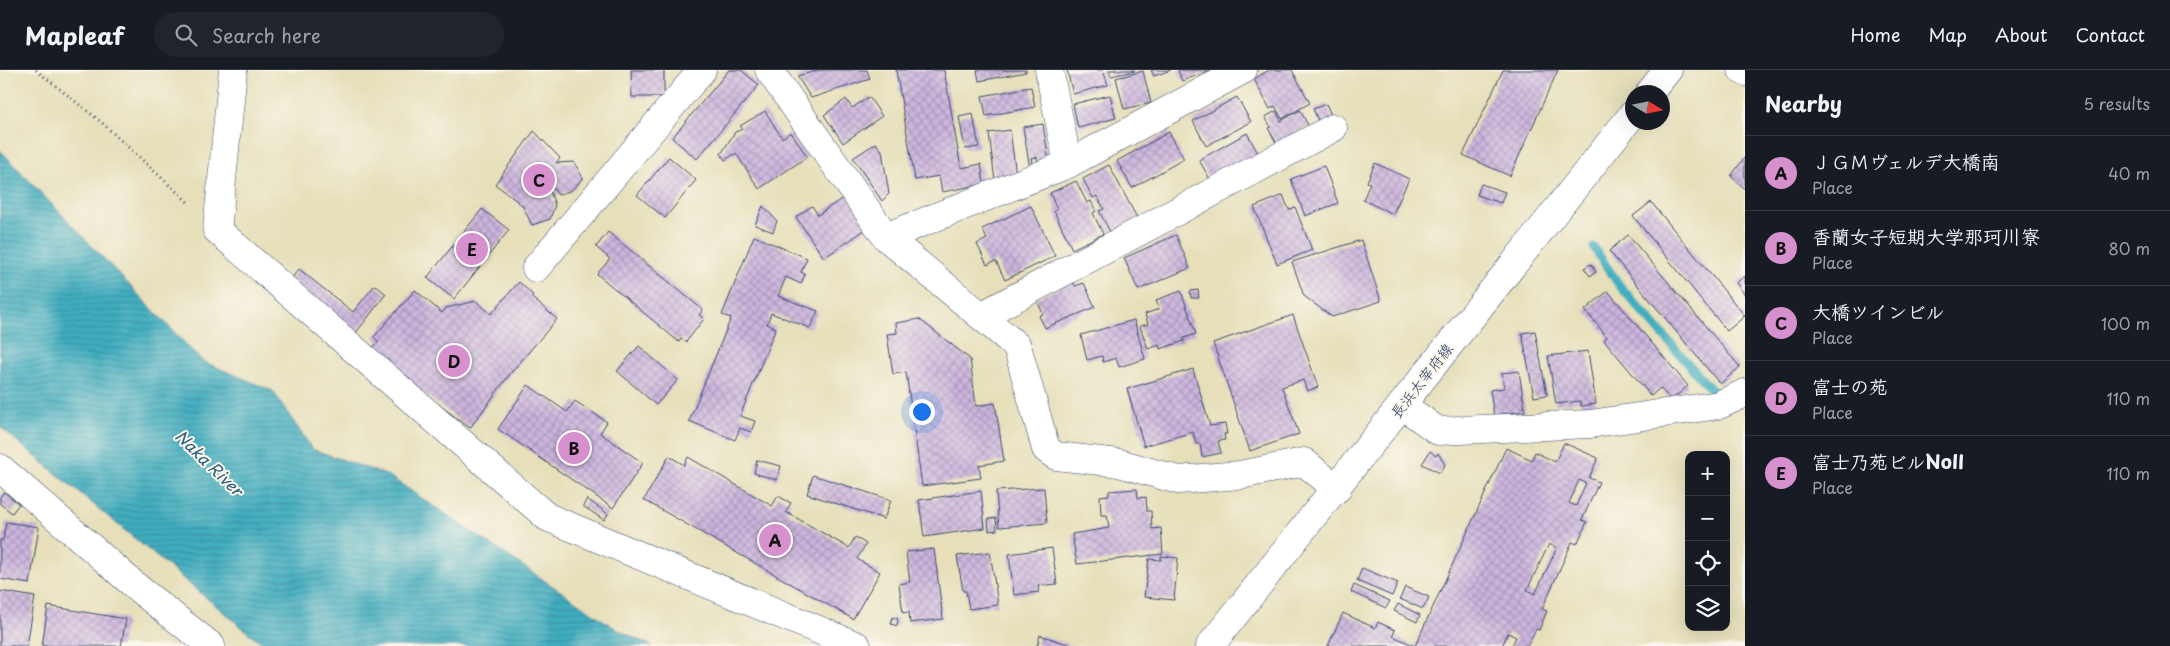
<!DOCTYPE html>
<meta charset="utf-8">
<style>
body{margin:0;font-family:"Playpen Sans","Klee One",sans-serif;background:#20242c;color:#f1f3f6}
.controls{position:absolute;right:15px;bottom:15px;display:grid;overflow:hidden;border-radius:10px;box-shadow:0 5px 20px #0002}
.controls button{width:45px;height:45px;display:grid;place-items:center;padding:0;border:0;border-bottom:1px solid #363941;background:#171b24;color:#f1f3f6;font:25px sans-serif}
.compass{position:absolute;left:1625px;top:15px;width:45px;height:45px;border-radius:50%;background:#171b24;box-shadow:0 5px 20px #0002;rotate:100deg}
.you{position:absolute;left:921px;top:341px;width:18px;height:18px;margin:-12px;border:4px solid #fff;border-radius:50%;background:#1a73e8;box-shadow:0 0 0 8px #1a73e833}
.badge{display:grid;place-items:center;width:32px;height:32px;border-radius:50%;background:#d690ce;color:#111;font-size:16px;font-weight:700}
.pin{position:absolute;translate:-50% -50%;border:2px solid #fff;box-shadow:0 1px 5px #0006}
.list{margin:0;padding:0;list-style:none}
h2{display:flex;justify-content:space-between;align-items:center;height:65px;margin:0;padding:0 20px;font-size:21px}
h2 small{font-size:16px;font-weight:400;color:#9ea1a6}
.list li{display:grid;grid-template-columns:32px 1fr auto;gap:15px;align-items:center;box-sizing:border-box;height:75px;padding:0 20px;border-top:1px solid #363941}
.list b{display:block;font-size:19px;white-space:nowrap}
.list p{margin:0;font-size:16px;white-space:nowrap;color:#9ea1a6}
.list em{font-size:16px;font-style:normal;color:#9ea1a6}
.icon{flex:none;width:28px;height:28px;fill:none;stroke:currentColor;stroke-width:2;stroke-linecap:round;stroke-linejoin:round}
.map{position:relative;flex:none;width:1745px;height:576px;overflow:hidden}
header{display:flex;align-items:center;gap:30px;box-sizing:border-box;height:70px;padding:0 25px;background:#171b24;border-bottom:1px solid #363941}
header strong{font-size:24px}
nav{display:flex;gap:28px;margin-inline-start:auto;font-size:18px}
.search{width:350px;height:45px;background:#20242c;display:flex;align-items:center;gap:12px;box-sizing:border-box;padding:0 18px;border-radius:28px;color:#9ea1a6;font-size:19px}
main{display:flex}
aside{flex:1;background:#171b24}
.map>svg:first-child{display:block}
</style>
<header>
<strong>Mapleaf</strong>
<div class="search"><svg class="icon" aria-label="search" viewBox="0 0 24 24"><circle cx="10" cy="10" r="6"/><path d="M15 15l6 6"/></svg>Search here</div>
<nav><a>Home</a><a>Map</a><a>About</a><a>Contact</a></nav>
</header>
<main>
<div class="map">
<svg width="1745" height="576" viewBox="0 0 1745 576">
<defs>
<pattern id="water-rules" width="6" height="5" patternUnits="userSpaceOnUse" patternTransform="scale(1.25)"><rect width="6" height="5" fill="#41adbf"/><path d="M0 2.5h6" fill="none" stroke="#368d9e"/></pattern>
<pattern id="building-cross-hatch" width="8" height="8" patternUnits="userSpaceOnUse" patternTransform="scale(1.25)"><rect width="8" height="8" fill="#cdb6de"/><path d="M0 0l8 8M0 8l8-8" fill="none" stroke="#a694b7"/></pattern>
</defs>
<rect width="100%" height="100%" fill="#fbf7ec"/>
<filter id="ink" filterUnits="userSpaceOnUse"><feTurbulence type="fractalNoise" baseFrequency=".02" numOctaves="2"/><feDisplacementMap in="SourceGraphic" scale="10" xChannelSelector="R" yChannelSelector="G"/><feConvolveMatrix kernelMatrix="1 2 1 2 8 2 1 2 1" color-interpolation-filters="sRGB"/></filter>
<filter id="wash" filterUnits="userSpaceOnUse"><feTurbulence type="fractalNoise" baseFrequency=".0096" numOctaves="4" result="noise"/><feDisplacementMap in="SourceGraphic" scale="20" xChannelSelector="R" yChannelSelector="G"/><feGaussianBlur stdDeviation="1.12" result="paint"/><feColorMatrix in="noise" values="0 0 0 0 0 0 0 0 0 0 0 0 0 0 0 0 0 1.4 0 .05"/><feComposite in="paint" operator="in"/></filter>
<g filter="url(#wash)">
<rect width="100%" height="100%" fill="#e6dfba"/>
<!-- water -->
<path fill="url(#water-rules)" stroke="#2e6e8e" d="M0 80 202 291 273 321 312 379 389 406 618 560 652 576H267L250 564 0 357Z"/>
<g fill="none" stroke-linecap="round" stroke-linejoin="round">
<!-- stream -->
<path stroke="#41adbf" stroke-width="9" d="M1594 178 1620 216 1714 323 1722 326"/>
</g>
<g id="blocks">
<!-- building -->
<g fill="url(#building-cross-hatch)" fill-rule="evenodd">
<path d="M631 0H664V27H632Z"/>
<path d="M729 0H741L759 15 697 89 672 68Z"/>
<path d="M820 0H867L870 9 811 28 797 6Z"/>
<path d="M896 0H944L961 98 981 94 984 114 942 122 939 106 915 110Z"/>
<path d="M977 0H1026V2L979 11Z"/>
<path d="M1067 0H1103L1108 15 1073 24Z"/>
<path d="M1109 0H1134L1135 1 1111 6Z"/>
<path d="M1151 0H1171L1154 6Z"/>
<path d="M1178 0H1211L1182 11Z"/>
<path d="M1269 0H1292L1310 33 1282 49 1275 36 1270 39 1254 9Z"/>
<path d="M1503 0H1558L1510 106 1463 85Z"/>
<path d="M1143 1 1151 33 1124 39 1116 8Z"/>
<path d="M1031 17 1035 37 986 46 982 26Z"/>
<path d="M1110 25 1116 48 1078 58 1073 34Z"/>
<path d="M869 27 882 46 843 73 824 45 846 29 852 38Z"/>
<path d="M1237 27 1251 52 1206 76 1193 51Z"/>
<path d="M1326 34 1333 49 1320 55 1313 39Z"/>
<path d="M1300 40 1309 57 1277 74 1268 58 1271 57 1265 47 1276 41 1281 51Z"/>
<path d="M765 41 782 68 791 62 807 87 759 119 736 83 725 90 721 84 735 62 743 59 740 56Z"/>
<path d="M973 44 979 77 965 79 959 47Z"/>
<path d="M1043 54 1049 91 1038 93 1037 87 1031 88 1033 98 1030 99 1023 57Z"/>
<path d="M1010 60 1016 105 995 111 989 63Z"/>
<path d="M534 61 560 88 556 93 574 92 583 108 572 120 558 125 549 112 543 117 550 121 555 135 550 149 532 155 522 135 495 114Z"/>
<path d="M1169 62 1184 89 1132 118 1117 91Z"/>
<path d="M1247 63 1259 85 1211 111 1199 90Z"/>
<path d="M876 73 882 81 889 124 882 131 853 88Z"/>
<path d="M669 87 696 110 665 148 637 125Z"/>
<path d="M1745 87V119L1731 106Z"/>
<path d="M1375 93 1409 109 1393 144 1363 130 1370 113 1367 112Z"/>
<path d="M1109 95 1137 148 1110 162 1099 141 1104 139 1097 126 1093 128 1083 109Z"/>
<path d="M1324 96 1338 133 1305 146 1291 109Z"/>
<path d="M1076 111 1087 133 1091 131 1096 141 1093 143 1103 164 1072 179 1054 141 1057 140 1050 123Z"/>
<path d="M1481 114 1505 122 1501 133 1477 125Z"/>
<path d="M847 125 869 157 824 188 796 147 812 136 818 145Z"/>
<path d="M1283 125 1289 140 1295 137 1312 180 1277 194 1254 137Z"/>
<path d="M1651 132 1745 246 1727 261 1633 146Z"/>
<path d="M763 136 777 151 773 162 755 155Z"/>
<path d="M1031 136 1055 186 1005 210 996 191 987 195 977 174 987 169 982 159Z"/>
<path d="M482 139 509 160 454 229 427 208Z"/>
<path d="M608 162 703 240 699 245 704 249 686 272 682 268 679 272 597 204 610 189 596 177Z"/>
<path d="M1176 165 1190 198 1138 220 1124 188Z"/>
<path d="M1628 165 1740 297 1720 314 1609 181Z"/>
<path d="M754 166 807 188 801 202 805 204 801 214 786 207 778 226 818 241 810 258 771 243 767 254 776 258 740 346 755 351 751 362 740 358 735 370 689 351 731 248 722 245Z"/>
<path d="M1361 170 1381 231 1332 247 1304 226 1292 192Z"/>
<path d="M1591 194 1596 202 1590 206 1584 198Z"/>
<path d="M299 199 353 242 375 215 386 224 355 264 290 210Z"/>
<path d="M1745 206V225L1736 213Z"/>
<path d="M1073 211 1075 216 1084 213 1095 237 1045 258 1039 246 1043 244 1036 228Z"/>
<path d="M519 212 533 225 531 227 557 249 510 304 470 358 418 319 372 278 379 272 374 267 415 220 442 243 446 238 476 231 491 244Z"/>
<path d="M1198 220 1199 228H1191L1190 221Z"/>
<path d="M1181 221 1196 264 1184 268V271L1160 279 1159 275 1148 279 1140 256 1148 254 1145 244 1159 239 1156 230Z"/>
<path d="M1608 221 1688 316 1671 330 1660 318 1651 326 1604 270 1607 267 1585 240Z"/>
<path d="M1293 245 1318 317 1307 321 1303 310 1282 317 1299 364 1250 381 1213 273Z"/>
<path d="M919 249 970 289 976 336 995 333 1004 391 979 395 981 408 922 416 906 302 893 304 887 264 897 263 896 253Z"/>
<path d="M1134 250 1145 289 1119 297 1116 288 1103 292 1102 286 1087 290 1081 265Z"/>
<path d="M1535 261 1547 325 1534 327 1522 263Z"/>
<path d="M639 276 678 310 656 335 617 301Z"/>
<path d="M1588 281 1596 334 1581 336 1580 331 1556 334 1548 286Z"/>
<path d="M1193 299 1210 356 1225 354 1227 364H1224L1225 370 1218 371 1221 383 1202 387 1200 374H1196L1193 362 1144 376 1127 319Z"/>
<path d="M1519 301 1525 341 1494 345 1490 320 1504 318 1502 303Z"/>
<path d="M528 315 567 342 575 331 607 352 600 363 643 393 613 438 498 359Z"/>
<path d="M1564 373 1598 388 1589 408 1599 412 1582 450 1587 452 1577 474 1572 472 1542 539 1547 541 1539 560 1536 559 1527 576H1512L1516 567 1508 563 1502 576H1328L1343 543 1375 558 1378 552 1395 560 1393 566 1415 576 1506 378 1532 390 1535 382 1555 392ZM1579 410 1586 413 1576 436 1569 433ZM1549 474 1557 478 1535 524 1527 520Z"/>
<path d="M1430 381 1436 386 1438 383 1445 395 1440 403 1422 394Z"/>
<path d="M669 386 684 395 688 387 772 436 778 426 791 433 786 442 849 478 855 467 866 474 857 489 880 502 853 549 644 430Z"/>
<path d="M757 390 781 396 777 410 754 403Z"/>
<path d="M813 405 891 430 884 449 807 424Z"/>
<path d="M1044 418 1047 453 999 457 996 421Z"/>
<path d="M1137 419 1138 428 1146 427 1147 441H1151L1152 459 1161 458 1163 484 1077 494 1072 464 1109 458 1107 445H1101L1100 426 1109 425V421Z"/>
<path d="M981 421 985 458 924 467 919 430Z"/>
<path d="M4 422 19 434 12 443 0 434V427Z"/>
<path d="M587 429 608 444 604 450 583 436Z"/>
<path d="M996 448 997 460 989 461 988 449Z"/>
<path d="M6 452 39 457 30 514 0 509V470H3Z"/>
<path d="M1052 478 1057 514 1038 516 1039 522 1014 525 1009 484Z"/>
<path d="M934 479 943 549 910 553 909 542 903 543 899 514 910 512 906 482Z"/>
<path d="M990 482 998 535 969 539 966 521H963L957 486Z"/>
<path d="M1161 486 1178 488 1174 530 1144 527 1149 489 1161 490Z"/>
<path d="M1362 498 1398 513 1392 526 1357 511Z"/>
<path d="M1354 515 1390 531 1386 538 1351 522Z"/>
<path d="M1405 517 1429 527 1423 539 1400 529Z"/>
<path d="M0 521 35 527 27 576H0Z"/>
<path d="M1398 534 1420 545 1417 552 1394 541Z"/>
<path d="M48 536 126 549 121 576H42Z"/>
<path d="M892 547 898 549 897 556 891 554Z"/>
<path d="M1040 565 1073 576H1037Z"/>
</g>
</g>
</g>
<g filter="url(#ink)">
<use href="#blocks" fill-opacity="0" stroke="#39496c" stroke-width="1"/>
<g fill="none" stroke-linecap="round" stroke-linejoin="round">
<!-- minor casing -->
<g stroke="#39496c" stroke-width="29">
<g id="minor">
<path d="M233 0 217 160 547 447 857 576"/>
<path d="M769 0 886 167 1017 276 1046 379 1056 386 1119 393 1178 410 1240 405 1304 392 1337 419"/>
<path d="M1049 0 1068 94"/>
<path d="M1742 0 1745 2"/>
<path d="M1650 22 1668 0"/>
<path d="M886 167 1068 94 1243 0"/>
<path d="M536 198 702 0"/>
<path d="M981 246 1333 58"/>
<path d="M1402 335 1438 361 1590 354 1719 335 1745 323"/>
<path d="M0 398 140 520 211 576"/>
<path d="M1210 576 1632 45"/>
</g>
</g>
<!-- path -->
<path stroke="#39496c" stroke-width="3" stroke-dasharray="1 4" stroke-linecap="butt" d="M36 0 101 52 190 134"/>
<!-- minor -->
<use href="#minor" stroke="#fff" stroke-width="28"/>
</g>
</g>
<g text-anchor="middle" stroke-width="4" stroke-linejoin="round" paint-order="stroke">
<!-- street labels -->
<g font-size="15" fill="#1b2f5e" stroke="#fbf7ec">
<text transform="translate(1422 311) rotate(-52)" y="5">長浜太宰府線</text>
</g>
<!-- water labels -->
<g font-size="16" font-style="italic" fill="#285b80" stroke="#fbf7ec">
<text transform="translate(209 393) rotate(44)" y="6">Naka River</text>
</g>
</g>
</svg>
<div class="controls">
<button>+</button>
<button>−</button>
<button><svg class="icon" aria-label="locate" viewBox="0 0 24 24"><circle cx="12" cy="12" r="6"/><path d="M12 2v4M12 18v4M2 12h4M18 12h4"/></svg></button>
<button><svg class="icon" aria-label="layers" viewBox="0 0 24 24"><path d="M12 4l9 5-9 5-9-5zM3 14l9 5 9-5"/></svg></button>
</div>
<svg class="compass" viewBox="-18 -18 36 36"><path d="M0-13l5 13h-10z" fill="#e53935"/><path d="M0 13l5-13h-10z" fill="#9ea1a6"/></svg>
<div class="you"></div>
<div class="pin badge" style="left:775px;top:470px">A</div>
<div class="pin badge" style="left:574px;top:378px">B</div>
<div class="pin badge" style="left:539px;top:110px">C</div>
<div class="pin badge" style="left:454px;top:291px">D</div>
<div class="pin badge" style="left:472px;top:179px">E</div>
</div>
<aside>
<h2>Nearby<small>5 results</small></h2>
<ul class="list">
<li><span class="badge">A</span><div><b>ＪＧＭヴェルデ大橋南</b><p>Place</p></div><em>40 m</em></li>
<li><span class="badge">B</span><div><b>香蘭女子短期大学那珂川寮</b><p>Place</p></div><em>80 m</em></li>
<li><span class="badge">C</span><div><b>大橋ツインビル</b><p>Place</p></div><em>100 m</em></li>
<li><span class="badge">D</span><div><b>富士の苑</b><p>Place</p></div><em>110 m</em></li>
<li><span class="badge">E</span><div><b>富士乃苑ビルNoII</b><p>Place</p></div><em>110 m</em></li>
</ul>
</aside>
</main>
